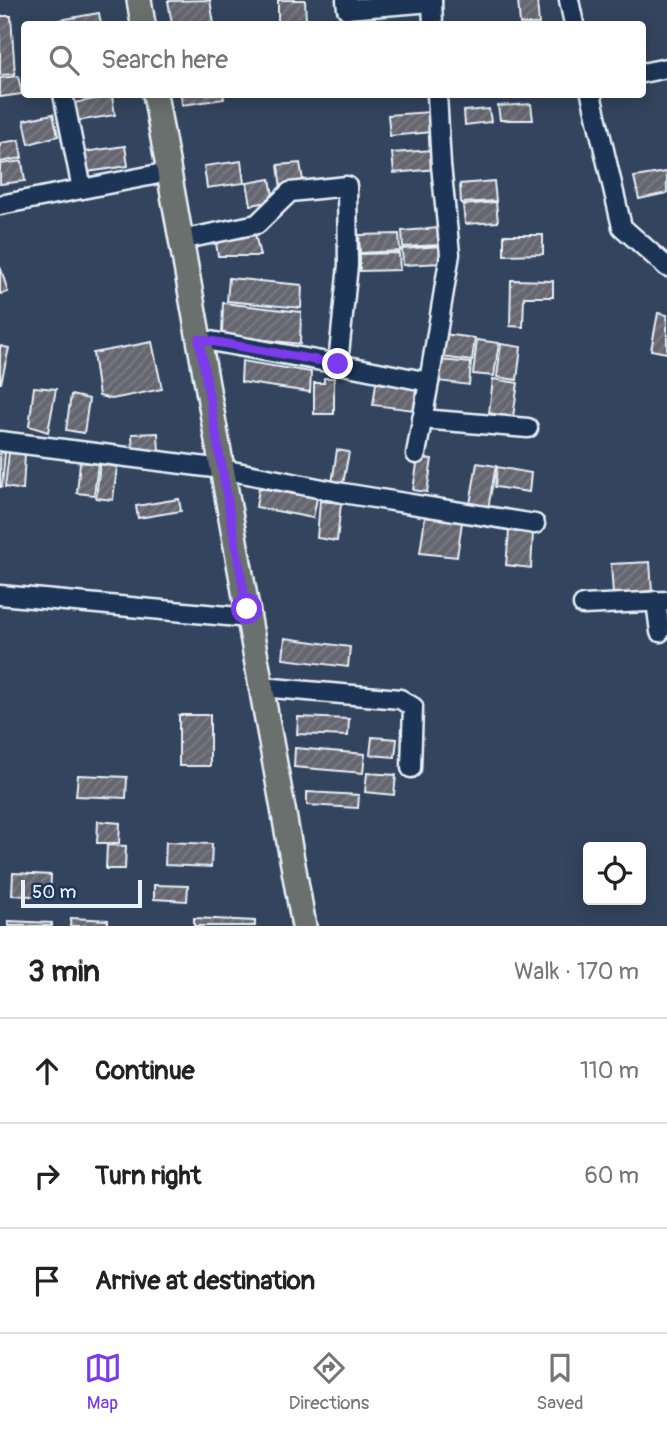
<!DOCTYPE html>
<meta charset="utf-8">
<style>
body{margin:0;font-family:Pangolin,sans-serif;background:#f2f2f2;color:#222}
.controls{position:absolute;right:21px;bottom:21px;display:grid;overflow:hidden;border-radius:7px;box-shadow:0 4px 18px #0003}
.controls button{width:63px;height:63px;display:grid;place-items:center;padding:0;border:0;border-bottom:2px solid #e0e0e0;background:#fff;color:#222;font:35px sans-serif}
.scale{position:absolute;left:21px;bottom:18px;width:121px;box-sizing:border-box;padding-left:7px;border:4px solid #e8f1f8;border-top:0;font-size:19px;line-height:24px;white-space:nowrap;color:#e8f1f8;-webkit-text-stroke:5px #1d3557;paint-order:stroke}
.stop{position:absolute;width:21px;height:21px;margin:-16px;border:5px solid #7c3aed;border-radius:50%;background:#fff}
.stop.end{background:#7c3aed;border-color:#fff;box-shadow:0 2px 7px #0008}
.list{margin:0;padding:0;list-style:none}
h2{display:flex;justify-content:space-between;align-items:center;height:91px;margin:0;padding:0 28px;font-size:30px}
h2 small{font-size:23px;font-weight:400;color:#767676}
.list li{display:grid;grid-template-columns:46px 1fr auto;gap:21px;align-items:center;box-sizing:border-box;height:105px;padding:0 28px;border-top:2px solid #e0e0e0}
.list b{display:block;font-size:26px;white-space:nowrap}
.list em{font-size:23px;font-style:normal;color:#767676}
.icon{flex:none;width:38px;height:38px;fill:none;stroke:currentColor;stroke-width:2;stroke-linecap:round;stroke-linejoin:round}
.map{position:relative;flex:none;width:667px;height:926px;overflow:hidden}
.search{position:absolute;background:#fff;box-shadow:0 4px 18px #0003;left:21px;right:21px;top:21px;height:77px;display:flex;align-items:center;gap:18px;box-sizing:border-box;padding:0 24px;border-radius:7px;color:#767676;font-size:26px}
.sheet{height:406px;background:#fff}
nav{display:flex;justify-content:space-around;align-items:center;box-sizing:border-box;height:98px;border-top:2px solid #e0e0e0;background:#fff;font-size:19px;color:#767676}
nav a{display:grid;justify-items:center;gap:4px}
nav .on{color:#7c3aed}
.map>svg:first-child{display:block}
</style>
<div class="map">
<svg width="667" height="926" viewBox="0 0 667 926">
<defs>
<pattern id="building-hatch" width="6" height="6" patternUnits="userSpaceOnUse" patternTransform="scale(1.75)"><rect width="6" height="6" fill="#666670"/><path d="M-1 1l2-2M0 6l6-6M5 7l2-2" fill="none" stroke="#7c7c85"/></pattern>
</defs>
<rect width="100%" height="100%" fill="#33445e"/>
<filter id="ink" filterUnits="userSpaceOnUse"><feTurbulence type="fractalNoise" baseFrequency=".0143" numOctaves="2"/><feDisplacementMap in="SourceGraphic" scale="14" xChannelSelector="R" yChannelSelector="G"/><feConvolveMatrix kernelMatrix="1 2 1 2 8 2 1 2 1" color-interpolation-filters="sRGB"/></filter>
<g filter="url(#ink)">
<!-- building -->
<g fill="url(#building-hatch)" stroke="#e8f1f8" stroke-width="2">
<path d="M210 0 214 24H172L168 1Z"/>
<path d="M278 0H305L306 20 278 23Z"/>
<path d="M518 0H537L539 24H520Z"/>
<path d="M99 13 101 24H55L54 21Z"/>
<path d="M0 16H11L15 74 0 75Z"/>
<path d="M18 76 22 94 0 97V78Z"/>
<path d="M181 94H223L224 99 182 105Z"/>
<path d="M112 96 115 115 76 121 73 103Z"/>
<path d="M531 104 533 120H500L498 106Z"/>
<path d="M489 109 491 122 465 125 464 111Z"/>
<path d="M430 112 432 132 390 136 388 115Z"/>
<path d="M53 114 58 136 29 144 24 120Z"/>
<path d="M19 140 22 158 0 162V143Z"/>
<path d="M125 146 128 166 87 172 84 152Z"/>
<path d="M433 150 436 169 394 173 392 153Z"/>
<path d="M22 161 25 181 0 184V164Z"/>
<path d="M241 161 244 183 207 188 204 166Z"/>
<path d="M300 163 304 187 281 189 278 165Z"/>
<path d="M667 172V193L639 199 634 177Z"/>
<path d="M270 179 274 201 251 205 247 183Z"/>
<path d="M494 181 496 201 461 203 460 184Z"/>
<path d="M496 202 498 222 465 224 463 205Z"/>
<path d="M439 228 440 245 403 247 402 231Z"/>
<path d="M254 229 260 256H218L215 236Z"/>
<path d="M399 234 400 251 360 253 359 235Z"/>
<path d="M504 235H543V254L504 255Z"/>
<path d="M441 246 442 263 403 265 402 249Z"/>
<path d="M399 253 400 270 360 271V254Z"/>
<path d="M1 269 8 292 0 294V270Z"/>
<path d="M229 278 302 285 301 308 227 301Z"/>
<path d="M511 280 553 281V297H524L523 327 510 326Z"/>
<path d="M223 303 301 312 300 344 222 335Z"/>
<path d="M658 313 667 315V353L651 350Z"/>
<path d="M444 334 475 338 472 361 441 357Z"/>
<path d="M477 340 499 343 494 376 473 374Z"/>
<path d="M152 342 162 389 112 399 99 396 93 353Z"/>
<path d="M501 344 521 347 517 380 497 377Z"/>
<path d="M0 346 9 348 1 383H0Z"/>
<path d="M440 360 471 363 469 385 438 381Z"/>
<path d="M242 361 311 372 310 392 241 382Z"/>
<path d="M324 378H334V414H314V383H324Z"/>
<path d="M493 379 518 383 513 417 489 413Z"/>
<path d="M376 383 416 387 414 410 373 405Z"/>
<path d="M34 387 56 389 48 432 29 426Z"/>
<path d="M71 395 89 399 84 433 66 430Z"/>
<path d="M158 433 159 453 133 454 132 434Z"/>
<path d="M337 450 349 452 343 484 332 483Z"/>
<path d="M0 452 5 453 2 487H0Z"/>
<path d="M9 453 25 454 23 490 5 487Z"/>
<path d="M418 458 432 459 427 492 413 490Z"/>
<path d="M80 462 98 464 94 495 77 493Z"/>
<path d="M477 463 496 466 488 508 470 504Z"/>
<path d="M100 464 117 467 113 500 96 498Z"/>
<path d="M497 467 531 473 529 492 495 487Z"/>
<path d="M259 488 317 498 313 518 256 507Z"/>
<path d="M179 499 181 511 138 518 136 506Z"/>
<path d="M320 501 341 503 337 541 317 538Z"/>
<path d="M425 517 462 522 457 557 420 553Z"/>
<path d="M509 531 533 533 531 568 506 565Z"/>
<path d="M650 562 652 591 613 594 611 564Z"/>
<path d="M285 638 350 647 348 667 283 659Z"/>
<rect x="179" y="715" width="31" height="51"/>
<path d="M298 717 349 719 348 736 297 734Z"/>
<path d="M372 737 397 739 395 757 370 755Z"/>
<path d="M295 748 365 754 363 773 294 767Z"/>
<path d="M367 773 396 775 394 795 365 792Z"/>
<path d="M78 775 127 777 126 798 76 796Z"/>
<path d="M307 792 359 795 358 808 307 805Z"/>
<path d="M98 821 120 823 119 843H97Z"/>
<path d="M166 842 212 844 211 867 165 865Z"/>
<path d="M107 845 126 846 125 869H106Z"/>
<path d="M13 873 51 875 50 897 12 895Z"/>
<path d="M154 885 188 886 187 901 154 899Z"/>
<path d="M71 918 108 920V926H70Z"/>
<path d="M194 918 255 921V926H194Z"/>
<path d="M8 921 52 923V926H9Z"/>
</g>
<g fill="none" stroke-linecap="round" stroke-linejoin="round">
<!-- minor casing -->
<g stroke="#e8f1f8" stroke-width="23">
<g id="minor">
<path d="M346 0 347 9 432 2V0"/>
<path d="M569 0 574 24"/>
<path d="M432 2 433 24"/>
<path d="M642 73 667 68"/>
<path d="M63 94 82 189"/>
<path d="M591 94 622 227 667 267"/>
<path d="M0 205 169 172"/>
<path d="M181 240 257 224 290 192 347 186 348 265 338 364 429 382 450 254 441 165 437 94"/>
<path d="M199 339 338 364"/>
<path d="M422 419 528 428"/>
<path d="M0 441 222 469 343 493 535 524"/>
<path d="M416 454 429 382"/>
<path d="M0 595 249 618"/>
<path d="M656 601 660 632"/>
<path d="M583 605 667 601"/>
<path d="M261 687 400 699 413 707 411 768"/>
</g>
</g>
<!-- major casing -->
<g stroke="#e8f1f8" stroke-width="28">
<g id="major">
<path d="M139 0 143 24"/>
<path d="M155 94 304 926"/>
</g>
</g>
<!-- minor -->
<use href="#minor" stroke="#1d3557" stroke-width="18"/>
<!-- major -->
<use href="#major" stroke="#6b706d" stroke-width="23"/>
</g>
</g>
<g fill="none" stroke-linecap="round" stroke-linejoin="round" filter="url(#ink)">
<!-- route -->
<path stroke="#7c3aed" stroke-width="9" d="M247 609 199 339 338 364"/>
</g>
</svg>
<div class="controls">
<button><svg class="icon" aria-label="locate" viewBox="0 0 24 24"><circle cx="12" cy="12" r="6"/><path d="M12 2v4M12 18v4M2 12h4M18 12h4"/></svg></button>
</div>
<div class="scale">50 m</div>
<div class="stop" style="left:247px;top:609px"></div>
<div class="stop end" style="left:338px;top:364px"></div>
<div class="search"><svg class="icon" aria-label="search" viewBox="0 0 24 24"><circle cx="10" cy="10" r="6"/><path d="M15 15l6 6"/></svg>Search here</div>
</div>
<section class="sheet">
<h2>3 min<small>Walk · 170 m</small></h2>
<ul class="list">
<li><svg class="icon" aria-label="ahead" viewBox="0 0 24 24"><path d="M12 20V5M6 11l6-6 6 6"/></svg><div><b>Continue</b></div><em>110 m</em></li>
<li><svg class="icon" aria-label="right" viewBox="0 0 24 24"><path d="M7 20v-9h11M14 6l5 5-5 5"/></svg><div><b>Turn right</b></div><em>60 m</em></li>
<li><svg class="icon" aria-label="arrive" viewBox="0 0 24 24"><path d="M6 21V4h12l-3 4 3 4H6"/></svg><div><b>Arrive at destination</b></div></li>
</ul>
</section>
<nav>
<a class="on"><svg class="icon" aria-label="map" viewBox="0 0 24 24"><path d="M3 6l6-2 6 2 6-2v14l-6 2-6-2-6 2zM9 4v14M15 6v14"/></svg>Map</a>
<a><svg class="icon" aria-label="directions" viewBox="0 0 24 24"><path d="M12 3l9 9-9 9-9-9zM9 14v-3h6M13 9l2 2-2 2"/></svg>Directions</a>
<a><svg class="icon" aria-label="saved" viewBox="0 0 24 24"><path d="M7 4h10v16l-5-4-5 4z"/></svg>Saved</a>
</nav>
